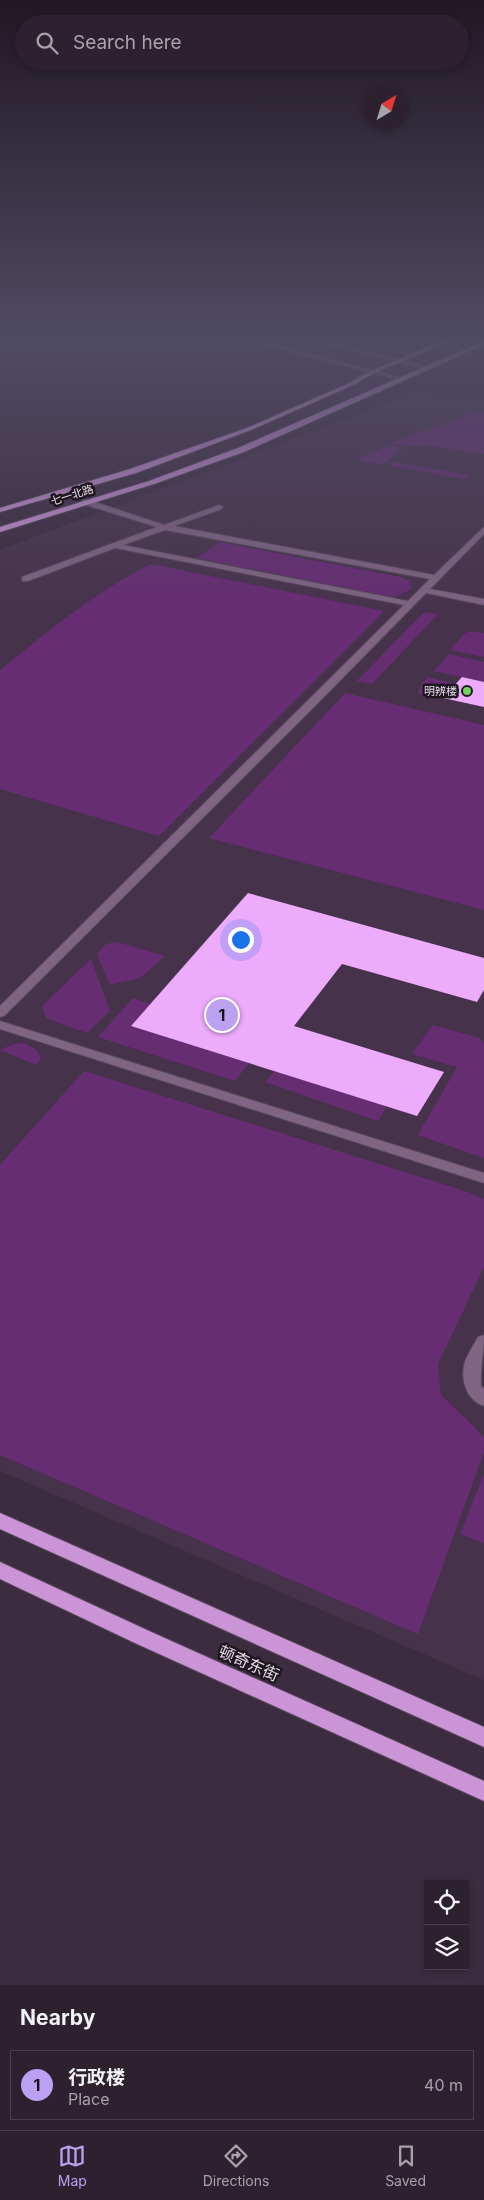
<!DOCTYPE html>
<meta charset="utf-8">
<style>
body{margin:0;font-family:Inter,"Noto Sans SC",sans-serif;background:#352938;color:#f1f3f6}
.controls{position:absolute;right:15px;bottom:15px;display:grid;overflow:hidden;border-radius:0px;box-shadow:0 2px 8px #0003}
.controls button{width:45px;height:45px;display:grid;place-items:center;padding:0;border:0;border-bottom:1px solid #483e4c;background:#2d2130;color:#f1f3f6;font:25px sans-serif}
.compass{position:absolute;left:364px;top:85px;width:45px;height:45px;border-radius:50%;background:#2d2130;box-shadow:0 2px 8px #0003;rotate:38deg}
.you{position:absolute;left:240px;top:939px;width:18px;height:18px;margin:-12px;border:4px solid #fff;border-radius:50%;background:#1a73e8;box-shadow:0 0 0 8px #1a73e833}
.badge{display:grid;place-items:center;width:32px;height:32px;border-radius:50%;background:#bca0f2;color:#111;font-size:16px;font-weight:700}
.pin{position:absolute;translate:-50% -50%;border:2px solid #fff;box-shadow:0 1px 5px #0006}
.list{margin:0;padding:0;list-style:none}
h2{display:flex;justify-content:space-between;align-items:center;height:65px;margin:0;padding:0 20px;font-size:21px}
h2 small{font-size:16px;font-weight:400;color:#a7a3ab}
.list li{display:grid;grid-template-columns:32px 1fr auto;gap:15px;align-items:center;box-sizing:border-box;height:70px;margin:0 10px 10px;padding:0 10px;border:1px solid #483e4c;border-radius:0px}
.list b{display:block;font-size:19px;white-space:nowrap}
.list p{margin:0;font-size:16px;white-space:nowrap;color:#a7a3ab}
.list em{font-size:16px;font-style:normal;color:#a7a3ab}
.icon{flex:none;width:28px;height:28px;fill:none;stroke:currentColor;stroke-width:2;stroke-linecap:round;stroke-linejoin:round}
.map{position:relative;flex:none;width:484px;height:1985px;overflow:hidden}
.search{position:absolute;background:#2d2130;box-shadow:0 2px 8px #0003;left:15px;right:15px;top:15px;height:55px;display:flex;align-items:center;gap:12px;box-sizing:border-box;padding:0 18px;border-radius:28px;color:#a7a3ab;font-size:19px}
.sheet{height:145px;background:#2d2130}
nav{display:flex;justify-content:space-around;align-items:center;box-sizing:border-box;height:70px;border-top:1px solid #483e4c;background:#2d2130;font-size:14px;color:#a7a3ab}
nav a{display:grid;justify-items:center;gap:2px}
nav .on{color:#bca0f2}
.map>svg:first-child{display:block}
</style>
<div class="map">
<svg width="484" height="1985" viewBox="0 0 484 1985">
<rect width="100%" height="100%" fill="#3c2c40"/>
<!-- built -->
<path fill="#47324c" d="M415 393 484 400V1680L0 1471V550Z"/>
<!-- green -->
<g fill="#672d73">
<path d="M474 412 484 413V454L426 445 423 447 390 444Z"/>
<path d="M388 446 402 448 383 465 363 461 359 458Z"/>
<path d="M395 462 469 475 465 479 390 466Z"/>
<path d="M219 542 400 577 410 581 411 589 398 596H388L197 558Z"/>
<path d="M151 564 384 611 159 836 0 789V670C48 631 95 592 151 564Z"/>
<path d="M424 612 438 614 372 684 357 681Z"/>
<path d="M471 631 484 633V657L450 650 465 633Z"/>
<path d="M449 654 484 662V682L434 671Z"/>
<path d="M428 677 456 684 443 698 418 694 421 685Z"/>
<path d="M345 693 484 725V910L209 838Z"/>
<path d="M117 942 165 956 140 978 110 985 97 954 106 944Z"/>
<path d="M91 959 110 1011 87 1033 46 1018 42 1006Z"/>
<path d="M133 998 150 1004 131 1026 249 1063 235 1081 98 1037Z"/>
<path d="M433 1025 480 1038 484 1043V1158L418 1135 457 1067 412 1054Z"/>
<path d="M24 1043 37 1050 41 1059 36 1065 0 1050 14 1044Z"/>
<path d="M84 1071 468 1192 484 1199V1267L438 1364 441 1395 484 1437V1452L418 1634 0 1455V1165Z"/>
<path d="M275 1071 387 1106 378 1121 265 1082Z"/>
<path d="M484 1474V1543L460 1534Z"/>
</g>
<!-- building -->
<g fill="#edabfb">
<path d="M462 677 484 682V707L443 698Z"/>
<path d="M248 893 484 958V990L477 1002 342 964 294 1026 444 1072 417 1116 131 1026Z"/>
</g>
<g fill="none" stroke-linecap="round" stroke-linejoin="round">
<!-- minor casing -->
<g stroke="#58485b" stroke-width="2">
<g id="minor">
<path d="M233 337H245L403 378 400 380Z"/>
<path d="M294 337H307L429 367 426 369Z"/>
<path d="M83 500H89L164 525 219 505 223 507 222 509 174 526 434 575 484 527V534L430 589 484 599V605L426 593 313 708 4 1016 0 1017V1006L404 605 115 548 28 581H22V577L157 527 83 504ZM165 530 430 579 408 601 123 545Z"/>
<path d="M0 1021 484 1173V1183L0 1029Z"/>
<path d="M484 1335C484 1353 480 1368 481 1386L484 1389V1406C467 1400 461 1382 464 1366 465 1357 474 1345 478 1337Z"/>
</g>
</g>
<!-- major casing -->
<g stroke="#58485b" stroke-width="2">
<g id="major">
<path d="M451 337H460L375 373 351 386 251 430 136 473 0 512V508L130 469 247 428 347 384 371 371Z"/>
<path d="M484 341V345L244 452 154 484 0 532V527L149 481 238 448Z"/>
<path d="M0 1513 484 1727V1747L0 1529Z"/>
<path d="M0 1562 149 1631 484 1781V1801L135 1643 0 1579Z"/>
</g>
</g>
<!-- minor -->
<use href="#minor" fill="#7f6484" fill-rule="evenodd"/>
<!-- major -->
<use href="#major" fill="#ca94d6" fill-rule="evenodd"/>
</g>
<!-- sky -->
<linearGradient id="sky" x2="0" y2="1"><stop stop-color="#211823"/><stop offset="0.55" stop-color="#504b64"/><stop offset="1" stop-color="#504b64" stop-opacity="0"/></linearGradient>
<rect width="484" height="615" fill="url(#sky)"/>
<!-- markers -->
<circle fill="#71d35e" stroke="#1f1720" stroke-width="2" cx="467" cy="691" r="5"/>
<g text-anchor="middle" stroke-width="5" stroke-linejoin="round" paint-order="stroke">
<!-- far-street labels -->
<g font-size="11" fill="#e8deeb" stroke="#1f1720">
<text transform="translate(72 495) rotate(-18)" y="4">七一北路</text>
</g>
<!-- far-poi labels -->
<g font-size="11" fill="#e8deeb" stroke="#1f1720" text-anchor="end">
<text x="457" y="695">明辨楼</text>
</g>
<!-- near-street labels -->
<g font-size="16" fill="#e8deeb" stroke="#1f1720">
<text transform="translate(249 1663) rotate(24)" y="6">顿奇东街</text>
</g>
</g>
</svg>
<div class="controls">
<button><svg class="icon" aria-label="locate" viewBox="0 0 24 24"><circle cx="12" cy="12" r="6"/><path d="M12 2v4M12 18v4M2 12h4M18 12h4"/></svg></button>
<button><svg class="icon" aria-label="layers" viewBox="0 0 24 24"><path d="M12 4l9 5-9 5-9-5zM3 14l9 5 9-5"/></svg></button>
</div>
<svg class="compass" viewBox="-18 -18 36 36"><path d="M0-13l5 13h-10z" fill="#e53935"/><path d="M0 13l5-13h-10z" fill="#a7a3ab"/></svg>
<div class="you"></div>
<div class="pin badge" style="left:222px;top:1015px">1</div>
<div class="search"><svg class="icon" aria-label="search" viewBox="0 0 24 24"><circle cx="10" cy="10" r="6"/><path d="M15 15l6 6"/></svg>Search here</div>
</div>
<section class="sheet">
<h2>Nearby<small></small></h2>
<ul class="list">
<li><span class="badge">1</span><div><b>行政楼</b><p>Place</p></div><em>40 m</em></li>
</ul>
</section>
<nav>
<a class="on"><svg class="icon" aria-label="map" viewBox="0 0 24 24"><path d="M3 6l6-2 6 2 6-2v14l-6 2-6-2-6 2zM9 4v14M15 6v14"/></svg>Map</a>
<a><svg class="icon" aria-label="directions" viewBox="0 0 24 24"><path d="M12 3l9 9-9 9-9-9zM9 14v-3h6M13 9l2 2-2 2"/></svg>Directions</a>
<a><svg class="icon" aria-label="saved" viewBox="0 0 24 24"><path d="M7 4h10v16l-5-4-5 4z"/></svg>Saved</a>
</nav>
